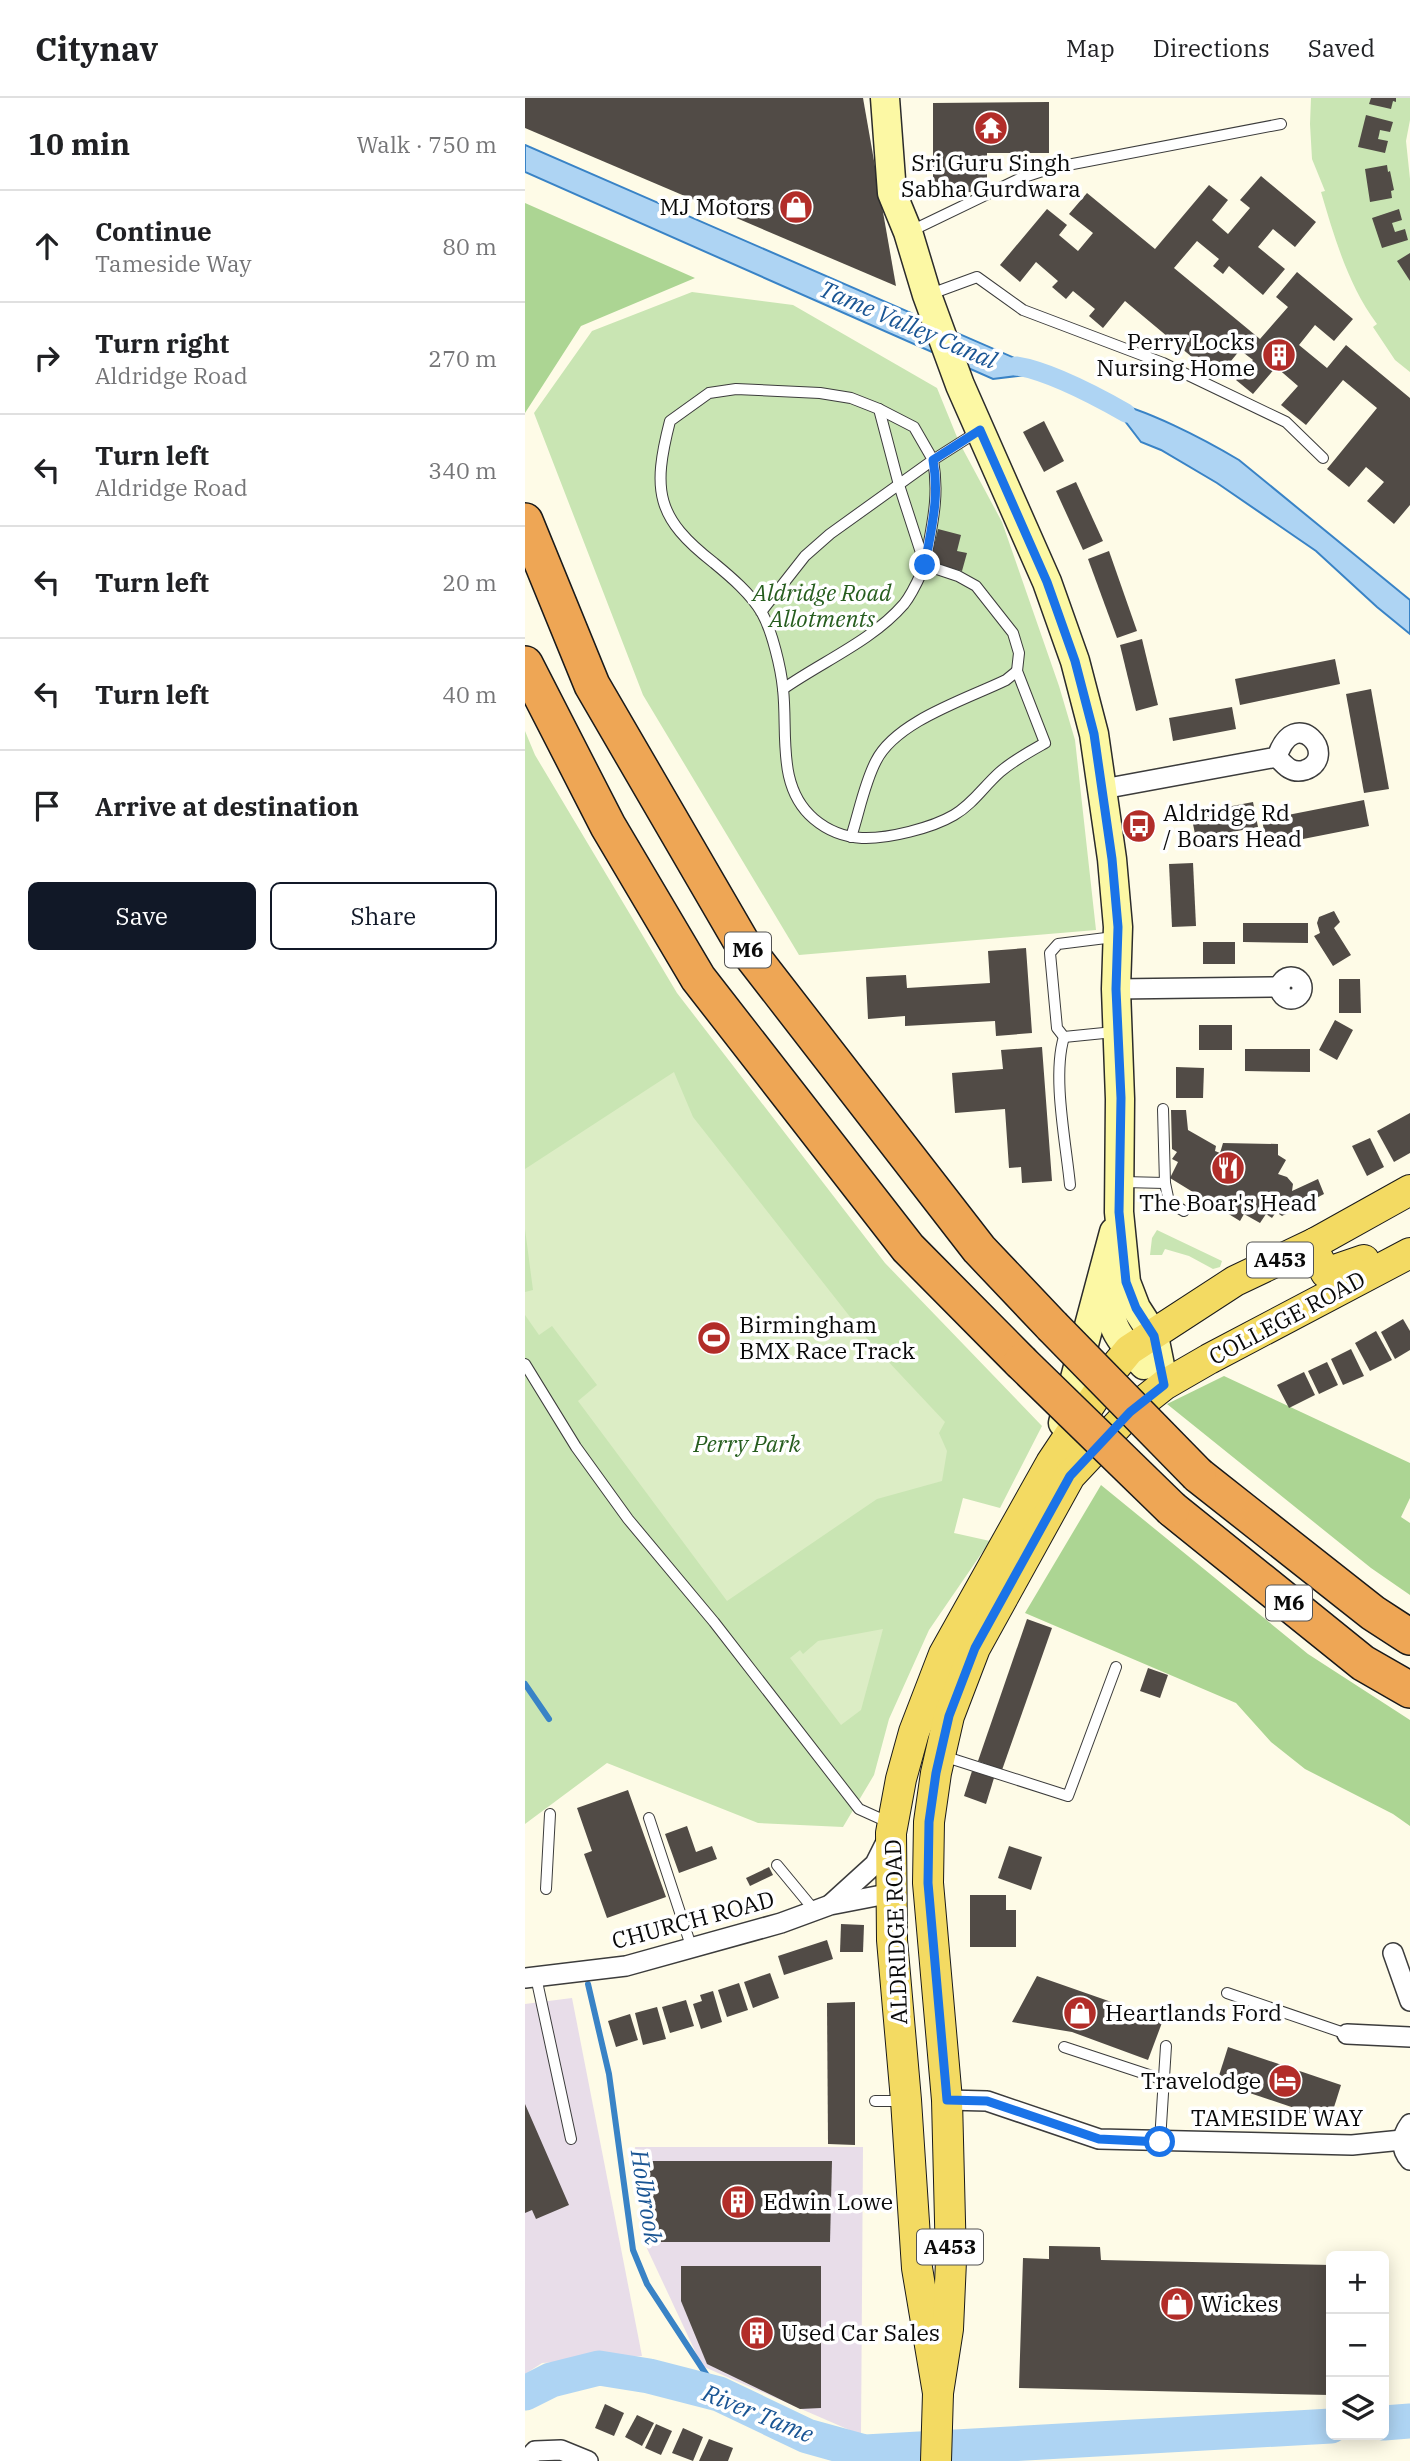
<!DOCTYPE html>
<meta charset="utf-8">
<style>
body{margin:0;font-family:"IBM Plex Serif",serif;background:#f2f2f2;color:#202124}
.controls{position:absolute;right:21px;bottom:21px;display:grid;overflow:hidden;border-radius:10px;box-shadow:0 4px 18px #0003}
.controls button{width:63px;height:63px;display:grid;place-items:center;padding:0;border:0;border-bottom:2px solid #e0e0e0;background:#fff;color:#202124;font:35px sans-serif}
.stop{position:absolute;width:21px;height:21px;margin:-16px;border:5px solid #1a73e8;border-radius:50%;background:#fff}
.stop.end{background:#1a73e8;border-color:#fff;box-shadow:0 2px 7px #0008}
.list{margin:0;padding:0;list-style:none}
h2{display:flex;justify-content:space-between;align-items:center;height:91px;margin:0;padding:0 28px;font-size:30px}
h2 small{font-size:23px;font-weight:400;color:#757577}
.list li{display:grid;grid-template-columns:46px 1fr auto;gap:21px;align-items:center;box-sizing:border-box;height:112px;padding:0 28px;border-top:2px solid #e0e0e0}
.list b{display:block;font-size:26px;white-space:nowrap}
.list p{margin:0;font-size:23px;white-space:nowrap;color:#757577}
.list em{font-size:23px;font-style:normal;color:#757577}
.actions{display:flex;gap:14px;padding:21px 28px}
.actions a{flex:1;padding:16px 0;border:2px solid #111827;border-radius:10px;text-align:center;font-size:24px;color:#111827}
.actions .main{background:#111827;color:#fff}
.icon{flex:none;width:38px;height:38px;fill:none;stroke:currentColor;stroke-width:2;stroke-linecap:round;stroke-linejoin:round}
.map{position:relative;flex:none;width:885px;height:2363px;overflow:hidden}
header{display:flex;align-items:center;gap:42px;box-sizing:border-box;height:98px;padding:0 35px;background:#fff;border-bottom:2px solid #e0e0e0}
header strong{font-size:33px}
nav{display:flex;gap:38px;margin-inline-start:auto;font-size:24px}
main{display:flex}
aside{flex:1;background:#fff}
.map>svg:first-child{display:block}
</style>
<header>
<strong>Citynav</strong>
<nav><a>Map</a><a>Directions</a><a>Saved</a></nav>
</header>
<main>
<aside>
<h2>10 min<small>Walk · 750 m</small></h2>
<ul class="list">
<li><svg class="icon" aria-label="ahead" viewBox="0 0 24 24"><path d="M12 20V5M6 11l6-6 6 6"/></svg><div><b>Continue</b><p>Tameside Way</p></div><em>80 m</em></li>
<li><svg class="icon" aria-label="right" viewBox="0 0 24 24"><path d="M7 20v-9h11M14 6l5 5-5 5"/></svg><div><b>Turn right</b><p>Aldridge Road</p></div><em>270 m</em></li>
<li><svg class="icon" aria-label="left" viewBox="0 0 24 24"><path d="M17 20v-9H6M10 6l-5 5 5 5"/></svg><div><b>Turn left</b><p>Aldridge Road</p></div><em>340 m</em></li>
<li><svg class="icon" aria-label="left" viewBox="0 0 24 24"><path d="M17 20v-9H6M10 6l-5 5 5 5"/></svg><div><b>Turn left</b></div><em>20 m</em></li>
<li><svg class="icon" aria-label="left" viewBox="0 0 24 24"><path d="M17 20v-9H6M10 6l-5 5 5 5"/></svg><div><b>Turn left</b></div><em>40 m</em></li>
<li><svg class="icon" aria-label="arrive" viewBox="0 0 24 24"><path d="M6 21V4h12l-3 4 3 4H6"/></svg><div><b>Arrive at destination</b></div></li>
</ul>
<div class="actions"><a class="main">Save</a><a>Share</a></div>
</aside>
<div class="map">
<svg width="885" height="2363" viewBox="0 0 885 2363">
<rect width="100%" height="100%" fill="#fefbe7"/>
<!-- industrial -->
<g fill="#e8dde9">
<path d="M47 1900 117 2258 17 2265 0 2276V1906Z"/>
<path d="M110 2049H338L336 2337 177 2268 119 2144Z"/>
</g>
<!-- green -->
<g fill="#c9e5b3">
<path d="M786 0H885V22L881 43 885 81V274L870 262 848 229 852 226C823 187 810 141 796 94L800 93 787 61 785 26Z"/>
<path d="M167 194 268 207 412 290 434 344 477 424 534 588 550 642 571 832 274 857 118 597 9 315 67 233Z"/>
<path d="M0 633 10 657 152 895 360 1165 517 1328 475 1410 438 1400 429 1435 465 1443 404 1532 364 1621 349 1677 318 1729 233 1725 82 1665 0 1726Z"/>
<path d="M632 1132 697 1163 695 1169 688 1171 664 1158 640 1151 637 1157H625L627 1140Z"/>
</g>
<!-- forest -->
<g fill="#acd593">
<path d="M0 105 170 180 56 228 0 315Z"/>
<path d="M699 1278 885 1365V1400L876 1419 885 1425V1497L846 1470 642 1306Z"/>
<path d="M576 1387 783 1556 885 1622V1728L868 1716 780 1671 746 1644 711 1605 500 1515Z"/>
</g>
<!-- pitch -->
<g fill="#dcedc5">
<path d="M149 974 168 1019 344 1243 420 1324 414 1335 422 1353 417 1383 352 1401 202 1503 53 1303 72 1287 27 1228 14 1237 0 1217V1194L8 1192 0 1131V1071Z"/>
<path d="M358 1531 336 1612 316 1627 265 1560 275 1552 278 1556 293 1543Z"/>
</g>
<!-- water -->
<g fill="#aed4f3" stroke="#3983c6" stroke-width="2">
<path d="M0 47 508 268 516 275 468 281 0 74Z"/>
<path d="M579 302C621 311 677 340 714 362L885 502V536L852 509 791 453 692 385 636 352 616 344 596 318Z"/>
</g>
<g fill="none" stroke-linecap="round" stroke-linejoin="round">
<!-- stream -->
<g stroke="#3983c6" stroke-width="6">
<path d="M0 1586 24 1621"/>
<path d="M63 1886 84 1976 108 2152 122 2186 194 2296"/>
</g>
<!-- canal -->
<path stroke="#aed4f3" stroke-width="19" d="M491 268C524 273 571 298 601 315"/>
<!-- river -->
<g stroke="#aed4f3" stroke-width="35">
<path d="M0 2295 26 2282 74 2270 124 2278 194 2296 282 2338 340 2354 806 2328"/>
<path d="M859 2325 885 2323"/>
</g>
</g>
<!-- building -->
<g fill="#514b46">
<path d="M0 0H338L371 188 0 30Z"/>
<path d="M846 0H871V4L868 3 866 11 844 6Z"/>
<path d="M524 4V55H462V94H408V5Z"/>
<path d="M841 17 868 24 865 34 855 32 854 37 853 41 863 43 860 55 833 49Z"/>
<path d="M862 67 863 74 865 73 869 92 866 93 867 100 845 104 840 71Z"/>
<path d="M736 78 791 124 770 149 748 131 733 149 760 171 738 197 704 168 698 176 688 168 694 161 672 143 649 170 735 241 763 209 751 199 772 174 828 221 809 243 790 227 774 247 802 270 821 247 885 300V407L869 426 842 403 859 384 841 369 824 389 802 371 852 310 818 282 781 327 756 307 773 288 751 269 728 296 711 282 728 262 715 252 692 280 600 203 578 230 564 218 570 211 548 193 541 201 527 189 533 183 511 164 495 184 475 167 522 111 542 127 534 137 553 153 568 135 544 116 562 95 630 151 684 87 703 102 687 122 703 136 725 110 715 102Z"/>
<path d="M874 111 877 122 867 125 870 134 880 131 883 142 857 150 847 120Z"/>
<path d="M885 155V183L872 163Z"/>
<path d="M519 323 539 363 519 374 498 334Z"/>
<path d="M551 384 578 443 558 452 531 393Z"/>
<path d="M413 431 436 437 432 453 442 455 437 473 405 465Z"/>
<path d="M584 453 612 533 592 540 563 461Z"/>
<path d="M617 541 633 607 611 613 595 547Z"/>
<path d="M810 561 815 586 715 607 710 581Z"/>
<path d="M846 591 864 691 839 695 821 596Z"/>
<path d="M707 609 711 631 648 643 644 620Z"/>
<path d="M839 702 844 728 742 748 737 722Z"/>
<path d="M728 704 733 729 671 741 666 716Z"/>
<path d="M668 765 671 828 647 829 644 766Z"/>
<path d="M809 813 815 824 809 830 826 857 808 868 789 838 795 835 792 825 794 819Z"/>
<path d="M718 825H783V845L718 844Z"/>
<rect x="678" y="844" width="32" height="22"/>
<path d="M501 850 507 935 471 938 470 923 380 928V918L343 921 341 879 381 877 382 890 465 885 463 853Z"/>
<path d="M814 881H835L836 915H814Z"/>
<path d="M810 922 828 932 812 962 794 952Z"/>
<rect x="674" y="927" width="33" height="25"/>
<path d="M517 949 527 1083 497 1085 496 1069 484 1070 480 1011 430 1015 427 975 478 971 476 952Z"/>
<path d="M720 951H785V974L720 973Z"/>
<path d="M651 969 679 970 678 1000H651Z"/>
<path d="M646 1012H661L663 1032 691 1048 690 1053 695 1055 698 1045 753 1046V1057L761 1062 753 1076 762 1079 768 1086 767 1093 793 1081 799 1096 757 1118 751 1114 747 1120 741 1116 735 1125 719 1116 715 1123 645 1080 653 1064 647 1061 652 1054 647 1051Z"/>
<path d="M885 1015V1055L869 1064 852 1033Z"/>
<path d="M845 1040 859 1069 842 1078 827 1048Z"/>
<path d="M878 1221 885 1233V1252L870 1261 856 1234Z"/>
<path d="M851 1233 867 1262 845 1273 830 1245Z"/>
<path d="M826 1251 839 1278 818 1287 806 1261Z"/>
<path d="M802 1264 813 1287 794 1296 783 1273Z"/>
<path d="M779 1274 790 1297 764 1310 752 1287Z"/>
<path d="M502 1521 527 1530 477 1672 453 1663Z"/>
<path d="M623 1570 643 1577 635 1600 615 1593Z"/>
<path d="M447 1673 469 1680 461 1706 439 1698Z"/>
<path d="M103 1692 141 1799 82 1820 59 1756 67 1753 52 1710Z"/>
<path d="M162 1728 171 1754 187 1748 192 1761 154 1775 140 1736Z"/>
<path d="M484 1748 517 1759 506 1792 473 1780Z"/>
<path d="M244 1769 248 1777 225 1788 221 1780Z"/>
<path d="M445 1797H481V1812H491V1849H445Z"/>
<path d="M316 1826 339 1827 338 1854H315Z"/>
<path d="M302 1842 308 1861 259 1877 253 1858Z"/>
<path d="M245 1875 254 1900 228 1910 219 1884Z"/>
<path d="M512 1878 638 1922 623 1962 547 1934 487 1924Z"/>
<path d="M214 1885 223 1912 202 1919 193 1892Z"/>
<path d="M188 1893 197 1924 176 1931 168 1906 177 1903 175 1897Z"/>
<path d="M161 1902 169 1928 145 1935 137 1909Z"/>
<path d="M330 1904V2047L303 2046 302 1905Z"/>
<path d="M132 1909 141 1941 118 1947 110 1915Z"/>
<path d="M105 1916 113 1942 91 1949 83 1923Z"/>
<path d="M703 1949 816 1987 805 2022 692 1984Z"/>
<path d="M0 2006 44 2107 11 2121 7 2112 0 2115Z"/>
<path d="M119 2063H307L305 2144H119Z"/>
<path d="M524 2148 575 2149 576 2162 806 2167 805 2297 494 2290 498 2160 524 2161Z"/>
<path d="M156 2168H296V2310L275 2311 182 2266 156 2203Z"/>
<path d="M80 2306 99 2315 89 2338 70 2330Z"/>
<path d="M112 2317 129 2325 117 2348 100 2339Z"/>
<path d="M131 2326 147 2333 136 2357 120 2350Z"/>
<path d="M158 2330 178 2339 168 2363 147 2355Z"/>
<path d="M184 2341 208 2350 203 2363H174Z"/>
</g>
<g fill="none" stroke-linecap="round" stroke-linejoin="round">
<!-- lane casing -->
<g stroke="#3c3c3c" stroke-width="12">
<g id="lane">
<path d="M386 133 496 80 527 70 756 26"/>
<path d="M403 197 452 179 498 212 638 265 761 324 798 360"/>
<path d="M236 514 280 458 305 436 408 362C415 400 406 430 400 467L433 478 451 488 488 535 494 555 492 573 520 645C504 654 489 662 475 674 459 688 448 706 429 717 407 730 363 741 337 740 319 739 302 732 289 721 251 689 263 635 258 591 256 570 247 533 237 515 226 496 206 479 189 465 131 420 127 393 145 323L184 295 211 291 295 295 326 300 354 311 389 329 408 362 452 334"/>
<path d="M258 591C298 563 347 543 379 506 388 495 394 480 400 467L374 387 354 311"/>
<path d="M326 739C334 715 339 686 351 663 371 623 442 601 481 582L492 573"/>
<path d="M589 839 533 846 525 855 532 930 539 939 589 934"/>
<path d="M539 939C527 978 541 1045 545 1087"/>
<path d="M598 1084 640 1085 638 1011"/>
<path d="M640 1085 644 1104 659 1113"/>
<path d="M0 1266 51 1349 103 1421 189 1524 334 1711 365 1725"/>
<path d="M418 1658 543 1698 591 1569"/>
<path d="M124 1720 167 1851"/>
<path d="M252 1767 290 1813"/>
<path d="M21 1791 25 1716"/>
<path d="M11 1879 46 2041"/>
<path d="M702 1895 822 1936"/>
<path d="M539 1949 639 1982"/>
<path d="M350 2003H378"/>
<path d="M635 2043 641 1948"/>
</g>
</g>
<!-- street casing -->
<g stroke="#3c3c3c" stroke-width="22">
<g id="street">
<path d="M578 691 752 659C770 604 816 659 780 672 767 676 760 668 752 659"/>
<circle cx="766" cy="890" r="11"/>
<path d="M591 891 755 889"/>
<path d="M306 1806 350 1766 363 1740"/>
<path d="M868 1855 885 1903"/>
<path d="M0 1880 101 1868 256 1825 305 1807 367 1795"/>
<path d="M822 1936 885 1939"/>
<path d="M422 2002 462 2003 574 2041 827 2047 877 2042"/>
<path d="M885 2026C876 2038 875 2051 885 2062"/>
<path d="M1 2363 10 2353 36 2352 63 2363"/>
</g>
</g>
<!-- secondary casing -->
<g stroke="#2b2b2b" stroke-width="31">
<g id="secondary">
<path d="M360 0 367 95 383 134 402 197 435 287 522 484 550 563 569 636 587 761 593 829 591 891 595 1001 594 1114 601 1184 611 1210 629 1238 639 1287"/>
<path d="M583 1187C584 1229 591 1238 619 1267"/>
<path d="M538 1325 589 1134"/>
</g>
</g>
<!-- primary casing -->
<g stroke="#1a1a1a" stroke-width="32">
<g id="primary">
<path d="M790 1145V1155L801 1175 839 1162"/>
<path d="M413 2295 392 2170 381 2002 367 1842 366 1735 376 1681 389 1634 419 1556 526 1365 590 1269 604 1252 710 1183 790 1145 885 1092"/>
<path d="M411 2363 413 2295 423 2231 426 2163 422 2002 403 1785 404 1724 411 1675 424 1618 450 1550 545 1378 605 1314 639 1287 684 1261 885 1155"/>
</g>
</g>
<!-- highway casing -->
<g stroke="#1a1a1a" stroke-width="38">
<g id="highway">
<path d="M0 423 67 587 217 845 454 1151 527 1228"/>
<path d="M0 566 83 728 173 880 383 1150 496 1264"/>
<path d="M673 1377 848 1515 885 1539"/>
<path d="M647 1411 838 1565 885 1592"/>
</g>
</g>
<!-- lane -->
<use href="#lane" stroke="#fff" stroke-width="10"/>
<!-- street -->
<use href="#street" stroke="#fff" stroke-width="19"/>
<!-- secondary -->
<use href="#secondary" stroke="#fcf8a4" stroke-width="28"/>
<!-- primary -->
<use href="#primary" stroke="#f3da62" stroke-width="30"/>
<!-- highway -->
<use href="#highway" stroke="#eea655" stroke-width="35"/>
<!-- highway-bridge casing -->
<g stroke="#1a1a1a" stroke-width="38" stroke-linecap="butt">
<g id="highway-bridge">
<path d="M527 1228 673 1377"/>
<path d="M496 1264 647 1411"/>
</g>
</g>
<!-- highway-bridge -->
<use href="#highway-bridge" stroke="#eea655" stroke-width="35"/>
</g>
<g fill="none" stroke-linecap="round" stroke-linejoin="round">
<!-- route -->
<path stroke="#1a73e8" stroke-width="9" d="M400 467C406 430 415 400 408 362L455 332 522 484 550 563 569 636 587 761 593 829 591 891 596 1000 594 1114 601 1184 611 1210 629 1238 639 1287 605 1314 545 1378 450 1550 424 1618 411 1675 404 1724 403 1785 422 2002 462 2003 574 2041 635 2044"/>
</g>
<!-- icons -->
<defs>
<g id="temple-disc" transform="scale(1.75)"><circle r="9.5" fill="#b22d29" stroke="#fff"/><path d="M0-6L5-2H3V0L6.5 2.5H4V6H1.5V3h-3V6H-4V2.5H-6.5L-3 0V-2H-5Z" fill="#fff"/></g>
<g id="shop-disc" transform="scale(1.75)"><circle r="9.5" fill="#b22d29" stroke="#fff"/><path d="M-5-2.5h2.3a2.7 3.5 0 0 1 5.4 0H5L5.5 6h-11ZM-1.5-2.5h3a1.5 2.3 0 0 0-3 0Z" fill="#fff"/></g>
<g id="building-disc" transform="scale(1.75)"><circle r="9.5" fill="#b22d29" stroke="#fff"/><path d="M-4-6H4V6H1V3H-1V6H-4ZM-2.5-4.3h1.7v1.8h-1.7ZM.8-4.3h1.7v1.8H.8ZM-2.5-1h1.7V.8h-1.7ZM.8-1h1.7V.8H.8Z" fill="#fff"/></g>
<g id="bus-disc" transform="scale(1.75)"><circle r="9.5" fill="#b22d29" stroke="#fff"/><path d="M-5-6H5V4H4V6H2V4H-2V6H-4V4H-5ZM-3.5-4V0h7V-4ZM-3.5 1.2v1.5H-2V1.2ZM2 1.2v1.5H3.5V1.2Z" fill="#fff"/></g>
<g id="restaurant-disc" transform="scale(1.75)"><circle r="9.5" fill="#b22d29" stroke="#fff"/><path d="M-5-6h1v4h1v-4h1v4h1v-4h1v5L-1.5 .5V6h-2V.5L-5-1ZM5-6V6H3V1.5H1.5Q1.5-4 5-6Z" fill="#fff"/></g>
<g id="stadium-disc" transform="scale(1.75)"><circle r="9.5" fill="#b22d29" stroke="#fff"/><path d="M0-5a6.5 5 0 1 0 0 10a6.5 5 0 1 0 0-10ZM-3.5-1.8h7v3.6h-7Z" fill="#fff"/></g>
<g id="hotel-disc" transform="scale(1.75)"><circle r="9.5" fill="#b22d29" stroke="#fff"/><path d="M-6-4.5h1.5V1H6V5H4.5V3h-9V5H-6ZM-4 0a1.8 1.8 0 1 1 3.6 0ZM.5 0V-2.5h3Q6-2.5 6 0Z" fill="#fff"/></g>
</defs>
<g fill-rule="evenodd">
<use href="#temple-disc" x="466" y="30"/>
<use href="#shop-disc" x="271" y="109"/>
<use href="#building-disc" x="754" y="257"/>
<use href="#bus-disc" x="614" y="728"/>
<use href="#restaurant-disc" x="703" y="1070"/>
<use href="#stadium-disc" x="189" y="1240"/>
<use href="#shop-disc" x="555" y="1915"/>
<use href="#hotel-disc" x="760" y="1983"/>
<use href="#building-disc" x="213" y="2104"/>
<use href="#shop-disc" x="652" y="2206"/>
<use href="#building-disc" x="232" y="2235"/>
</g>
<g text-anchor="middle" stroke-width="7" stroke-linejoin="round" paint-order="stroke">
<!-- shield labels -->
<g fill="#fff" stroke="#535353" stroke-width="2">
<rect x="200" y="834.5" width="46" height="35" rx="5"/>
<rect x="722" y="1144.5" width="66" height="35" rx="5"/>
<rect x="741" y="1487.5" width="46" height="35" rx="5"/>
<rect x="392" y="2131.5" width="66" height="35" rx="5"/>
</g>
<g font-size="21" font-weight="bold" fill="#090909">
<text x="223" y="859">M6</text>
<text x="755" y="1169">A453</text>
<text x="764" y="1512">M6</text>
<text x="425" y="2156">A453</text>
</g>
<!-- poi labels -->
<g font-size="23" fill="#090909" stroke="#fff" text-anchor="start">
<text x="466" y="73" text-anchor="middle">Sri Guru Singh<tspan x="466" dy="26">Sabha Gurdwara</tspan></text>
<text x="246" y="117" text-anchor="end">MJ Motors</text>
<text x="730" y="252" text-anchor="end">Perry Locks<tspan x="730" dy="26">Nursing Home</tspan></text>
<text x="638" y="723">Aldridge Rd<tspan x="638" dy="26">/ Boars Head</tspan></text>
<text x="703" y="1113" text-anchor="middle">The Boar's Head</text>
<text x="214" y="1235">Birmingham<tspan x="214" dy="26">BMX Race Track</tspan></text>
<text x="580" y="1923">Heartlands Ford</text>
<text x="736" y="1991" text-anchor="end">Travelodge</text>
<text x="238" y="2112">Edwin Lowe</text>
<text x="676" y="2214">Wickes</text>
<text x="256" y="2243">Used Car Sales</text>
</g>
<!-- park labels -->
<g font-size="23" font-style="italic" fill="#265d1e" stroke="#fff">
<text x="297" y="503">Aldridge Road<tspan x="297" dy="26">Allotments</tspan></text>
<text x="222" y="1354">Perry Park</text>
</g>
<!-- street labels -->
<g font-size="23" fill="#090909" stroke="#fff">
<text transform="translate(762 1220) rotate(-28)" y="8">COLLEGE ROAD</text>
<text transform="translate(168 1822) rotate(-15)" y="8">CHURCH ROAD</text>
<text transform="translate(371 1834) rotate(-92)" y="8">ALDRIDGE ROAD</text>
<text x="752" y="2028">TAMESIDE WAY</text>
</g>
<!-- water labels -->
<g font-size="24" font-style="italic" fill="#1a5594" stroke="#fff">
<text transform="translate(383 227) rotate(23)" y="8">Tame Valley Canal</text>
<text transform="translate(121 2099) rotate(81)" y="8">Holbrook</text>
<text transform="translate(233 2316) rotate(22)" y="8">River Tame</text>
</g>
</g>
</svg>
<div class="controls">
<button>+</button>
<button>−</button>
<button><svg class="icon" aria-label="layers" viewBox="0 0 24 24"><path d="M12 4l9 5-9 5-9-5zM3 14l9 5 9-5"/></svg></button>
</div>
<div class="stop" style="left:635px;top:2044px"></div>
<div class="stop end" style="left:400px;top:467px"></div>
</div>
</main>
